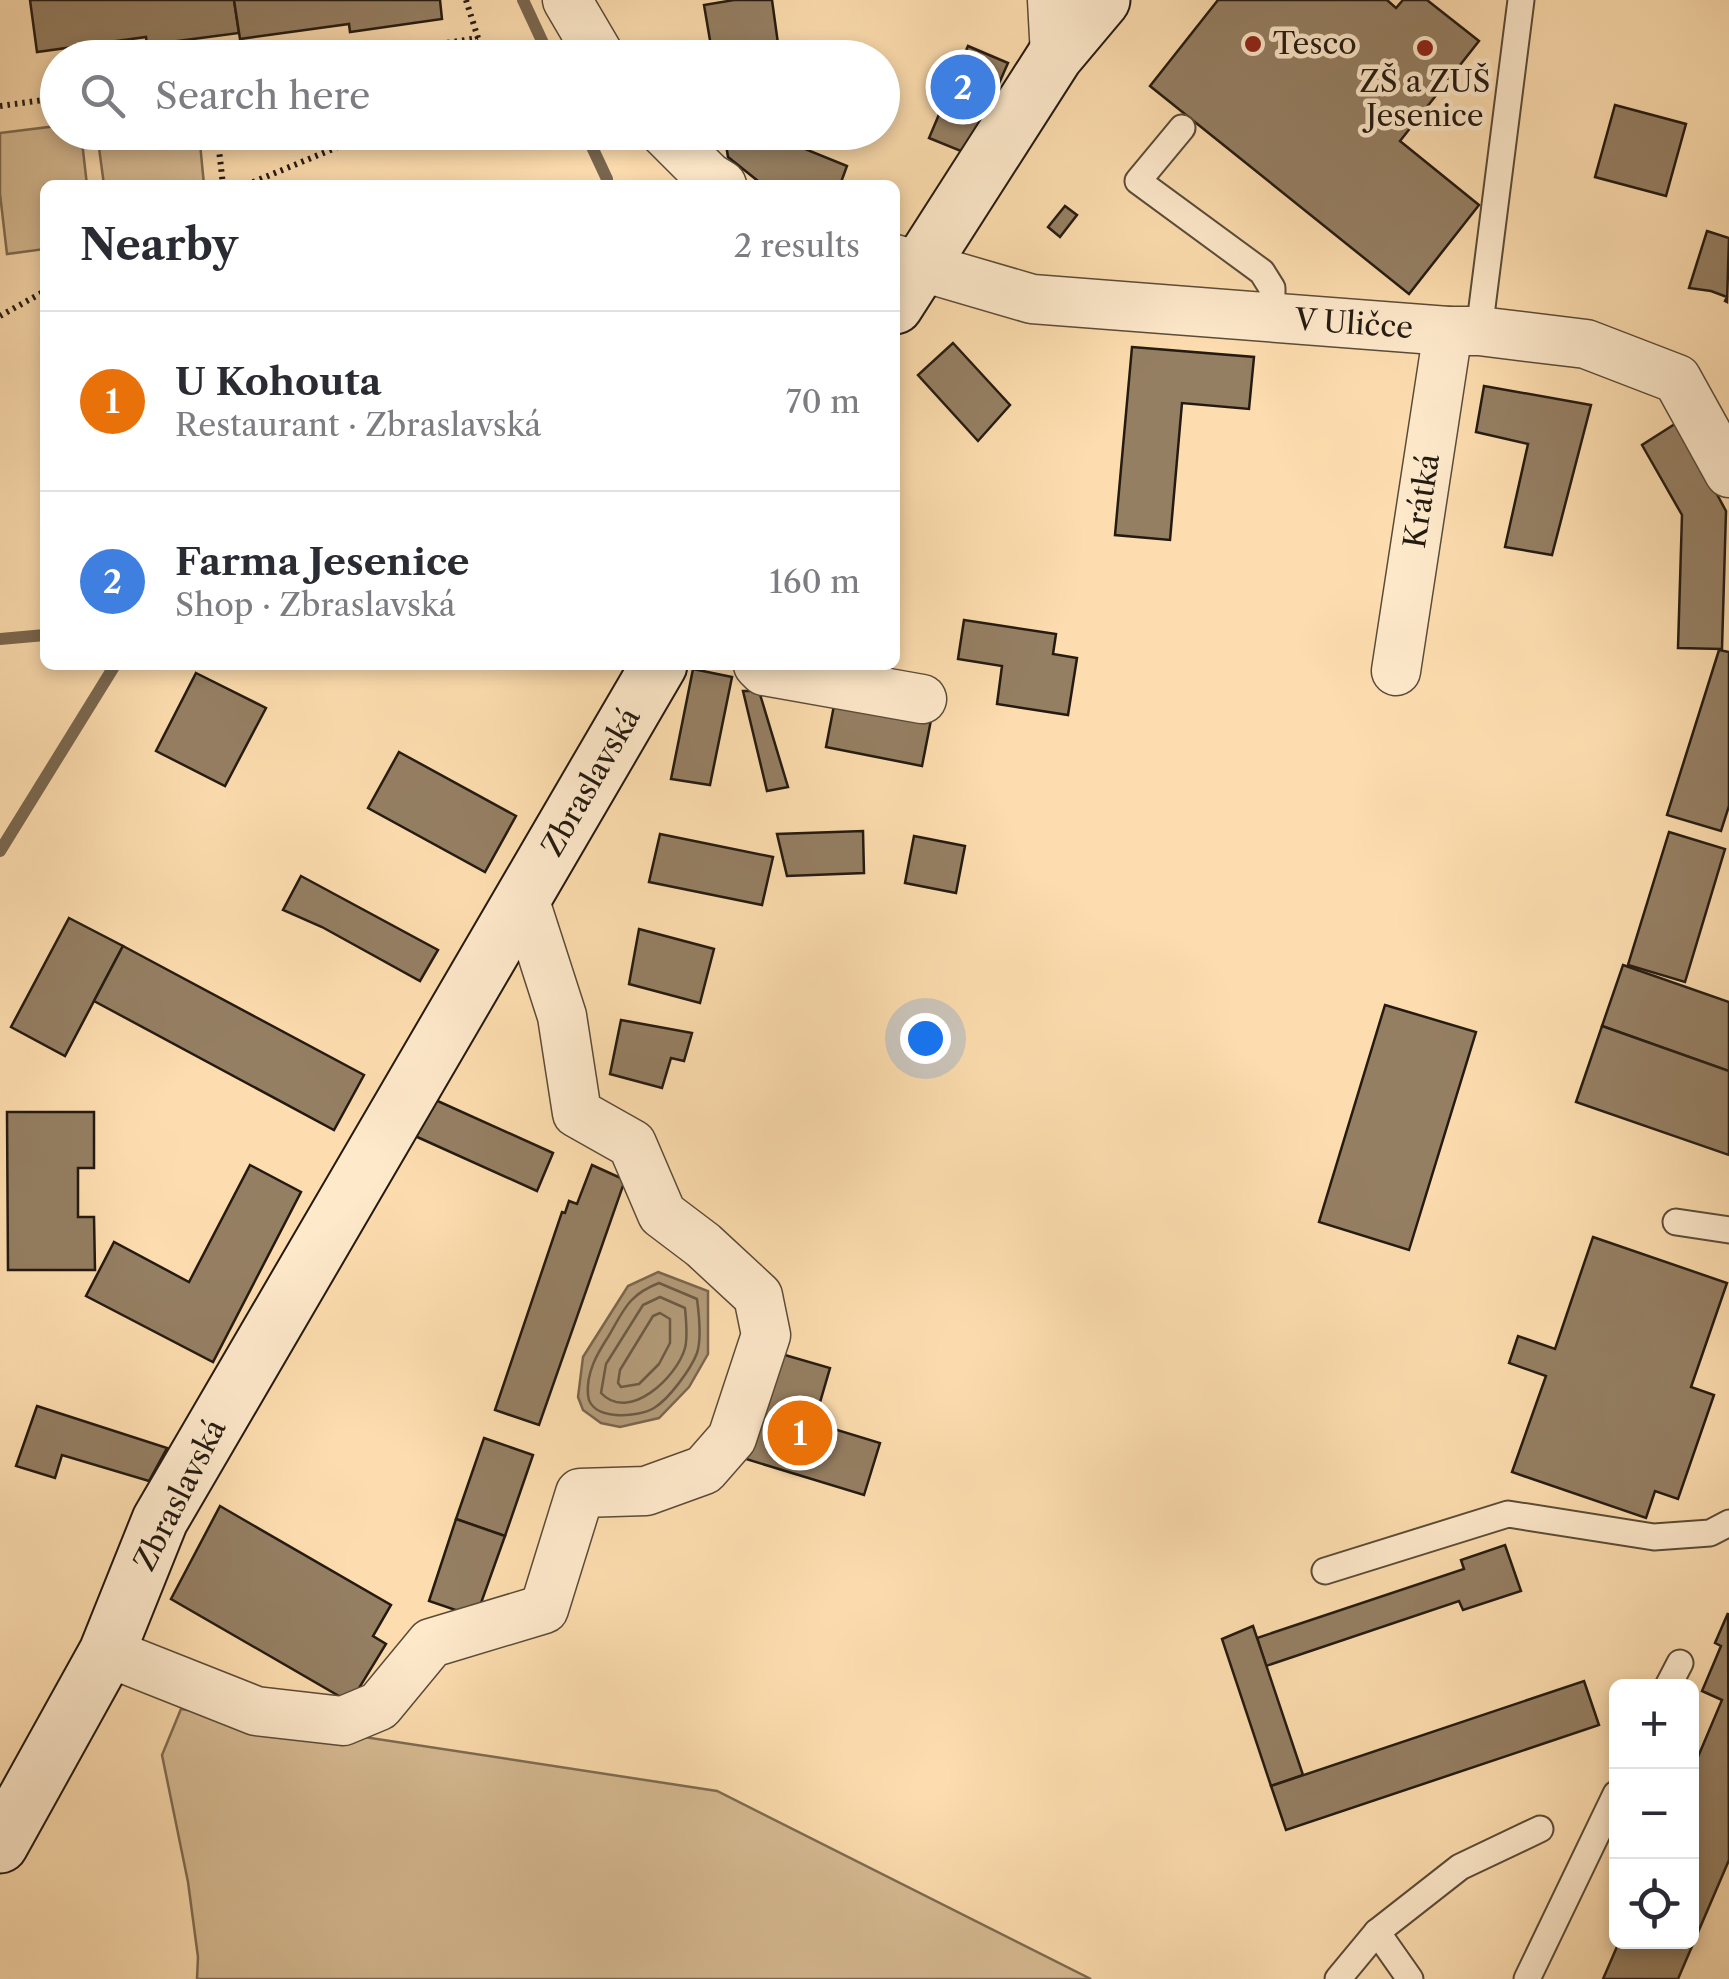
<!DOCTYPE html>
<meta charset="utf-8">
<style>
body{margin:0;font-family:"Libre Caslon Text",serif;background:#f2f2f3;color:#2b2b33}
.controls{position:absolute;right:30px;bottom:30px;display:grid;overflow:hidden;border-radius:15px;box-shadow:0 5px 15px #0003}
.controls button{width:90px;height:90px;display:grid;place-items:center;padding:0;border:0;border-bottom:2px solid #e1e1e2;background:#fff;color:#2b2b33;font:50px sans-serif}
.you{position:absolute;left:925px;top:1038px;width:35px;height:35px;margin:-25px;border:8px solid #fff;border-radius:50%;background:#1a73e8;box-shadow:0 0 0 15px #1a73e833}
.badge{display:grid;place-items:center;width:65px;height:65px;border-radius:50%;background:#db2777;color:#fff;font-size:32px;font-weight:700}
.pin{position:absolute;translate:-50% -50%;border:5px solid #fff;box-shadow:0 2px 10px #0006}
.list{margin:0;padding:0;list-style:none}
h2{display:flex;justify-content:space-between;align-items:center;height:130px;margin:0;padding:0 40px;font-size:42px}
h2 small{font-size:32px;font-weight:400;color:#7c7c81}
.list li{display:grid;grid-template-columns:65px 1fr auto;gap:30px;align-items:center;box-sizing:border-box;height:180px;padding:0 40px;border-top:2px solid #e1e1e2}
.list b{display:block;font-size:38px;white-space:nowrap}
.list p{margin:0;font-size:32px;white-space:nowrap;color:#7c7c81}
.list em{font-size:32px;font-style:normal;color:#7c7c81}
.icon{flex:none;width:55px;height:55px;fill:none;stroke:currentColor;stroke-width:2;stroke-linecap:round;stroke-linejoin:round}
.map{position:relative;flex:none;width:1729px;height:1979px;overflow:hidden}
.search{position:absolute;background:#fff;box-shadow:0 5px 15px #0003;left:40px;top:40px;width:860px;height:110px;display:flex;align-items:center;gap:25px;box-sizing:border-box;padding:0 35px;border-radius:55px;color:#7c7c81;font-size:38px}
.panel{position:absolute;background:#fff;box-shadow:0 5px 15px #0003;left:40px;top:180px;width:860px;height:490px;border-radius:15px}
.map>svg:first-child{display:block}
</style>
<div class="map">
<svg width="1729" height="1979" viewBox="0 0 1729 1979">
<rect width="100%" height="100%" fill="#fdddaf"/>
<filter id="stains"><feTurbulence type="fractalNoise" baseFrequency=".002" numOctaves="4"/><feColorMatrix values="0 0 0 0 .2 0 0 0 0 .09 0 0 0 0 .02 0 0 0 .5 -.17"/></filter>
<radialGradient id="worn" r=".72"><stop offset=".6" stop-color="#630" stop-opacity="0"/><stop offset="1" stop-color="#630" stop-opacity=".3"/></radialGradient>
<!-- green -->
<g fill="#d8bc94" stroke="#7e6b52" stroke-width="2.5">
<path d="M57 126 58 132 81 133 87 185H45V249L7 254 0 194V133Z"/>
<path d="M97 133H199L204 185H104Z"/>
<path d="M181 1709 717 1791 1091 1979H197L198 1957 188 1882 162 1755Z"/>
</g>
<!-- water -->
<path fill="#b39b79" stroke="#7a674f" stroke-width="2.5" d="M658 1272 708 1291V1354L689 1387 659 1418 620 1427 601 1423 583 1410 578 1397 583 1357 628 1286Z"/>
<g fill="none" stroke-linecap="round" stroke-linejoin="round">
<!-- shore -->
<g stroke="#6c5a45" stroke-width="2.5">
<path d="M659 1283 697 1299C699 1314 702 1338 697 1353 691 1369 669 1399 654 1408 638 1418 590 1421 588 1395 586 1373 597 1354 608 1337 624 1310 628 1295 659 1283Z"/>
<path d="M660 1297 685 1308C686 1319 688 1337 685 1348 677 1377 629 1423 601 1393L606 1364 643 1305Z"/>
<path d="M660 1313 670 1319V1343L659 1364 639 1384 621 1387 618 1383 620 1370 653 1316Z"/>
</g>
<!-- stream -->
<g stroke="#7a674f" stroke-width="12">
<path d="M523 0 550 58"/>
<path d="M585 132 607 179V185"/>
<path d="M0 639 45 635"/>
<path d="M0 851 115 665"/>
</g>
</g>
<!-- building -->
<g fill="#957f63" stroke="#241a11" stroke-width="2.5">
<path d="M30 0H234L239 33 147 45 146 37 37 52Z"/>
<path d="M234 0H440L442 19 350 32 349 24 240 39Z"/>
<path d="M734 0H772L780 58H713L704 5Z"/>
<path d="M1218 0H1387L1396 8 1403 0H1427L1479 41 1400 141 1479 205 1409 294 1150 86Z"/>
<path d="M968 46 1008 63 968 154 929 138Z"/>
<path d="M1615 105 1686 124 1666 196 1595 177Z"/>
<path d="M724 132H789L790 143 847 166 840 185H763L728 157Z"/>
<path d="M1065 206 1077 215 1060 237 1048 227Z"/>
<path d="M1707 231 1729 238 1727 302 1725 301 1727 297 1711 291 1689 288Z"/>
<path d="M953 343 1010 405 978 441 918 375Z"/>
<path d="M1132 347 1254 357 1249 409 1182 403 1170 540 1115 535Z"/>
<path d="M1484 386 1591 405 1552 555 1505 547 1528 444 1476 432Z"/>
<path d="M1678 422 1726 511 1722 649 1678 648 1682 515 1642 445Z"/>
<path d="M964 620 1056 634 1053 654 1077 658 1068 715 997 704 1002 666 958 659Z"/>
<path d="M1719 650 1729 652V806L1721 831 1667 815Z"/>
<path d="M693 669 732 677 710 785 671 779Z"/>
<path d="M196 673 266 708 225 786 156 751Z"/>
<path d="M743 691H759L788 787 767 791Z"/>
<path d="M836 695 932 715 922 766 826 747Z"/>
<path d="M399 752 516 816 485 872 368 808Z"/>
<path d="M863 831 864 873 787 876 777 834Z"/>
<path d="M1669 832 1725 849 1685 982 1628 965Z"/>
<path d="M660 834 773 857 762 905 649 882Z"/>
<path d="M914 836 965 846 956 893 905 883Z"/>
<path d="M301 876 438 950 420 981 322 927 283 910Z"/>
<path d="M69 918 123 946 65 1056 11 1027Z"/>
<path d="M639 929 714 949 700 1003 629 984Z"/>
<path d="M123 946 364 1075 334 1130 94 1001Z"/>
<path d="M1623 965 1729 1002V1071L1602 1026Z"/>
<path d="M1385 1005 1476 1032 1409 1250 1319 1222Z"/>
<path d="M621 1020 692 1033 684 1061 671 1058 662 1088 610 1074Z"/>
<path d="M1602 1026 1729 1071V1155L1576 1102Z"/>
<path d="M431 1098 553 1153 537 1191 415 1136Z"/>
<path d="M7 1112H94V1168H78V1217H94L95 1270H8Z"/>
<path d="M250 1165 301 1192 213 1362 86 1296 114 1242 189 1282Z"/>
<path d="M592 1165 625 1180 539 1425 495 1410 562 1212 565 1213 569 1201 577 1204Z"/>
<path d="M1593 1237 1727 1283 1691 1387 1714 1395 1678 1499 1655 1491 1646 1518 1512 1472 1546 1376 1509 1363 1518 1336 1555 1349Z"/>
<path d="M778 1353 830 1368 814 1423 880 1443 864 1495 746 1459Z"/>
<path d="M37 1406 167 1448 149 1481 62 1455 55 1478 16 1466Z"/>
<path d="M484 1438 533 1455 505 1536 456 1519Z"/>
<path d="M220 1506 391 1605 373 1636 386 1644 353 1698 339 1696 171 1599Z"/>
<path d="M456 1519 505 1536 476 1617 429 1601Z"/>
<path d="M1505 1545 1521 1591 1463 1610 1459 1601 1266 1666 1257 1638 1464 1569 1461 1560Z"/>
<path d="M1728 1613 1729 1860 1678 1979H1603L1619 1942H1692V1771L1722 1700 1702 1691 1721 1646 1715 1643Z"/>
<path d="M1253 1626 1303 1775 1271 1786 1222 1639Z"/>
<path d="M1584 1681 1599 1725 1286 1830 1271 1786Z"/>
</g>
<g fill="none" stroke-linecap="round" stroke-linejoin="round">
<!-- service casing -->
<g stroke="#5a4b38" stroke-width="29">
<g id="service">
<path d="M1182 128 1138 181 1262 272 1272 288V318"/>
<path d="M1479 331 1521 0"/>
<path d="M1676 1222 1729 1230"/>
<path d="M1325 1571 1508 1514 1654 1537 1710 1533 1729 1523"/>
<path d="M1668 1686 1680 1663"/>
<path d="M1377 1932 1410 1979"/>
<path d="M1338 1979 1377 1932 1460 1867 1540 1829"/>
<path d="M1527 1979 1616 1794"/>
</g>
</g>
<!-- minor casing -->
<g stroke="#5a4b38" stroke-width="51">
<g id="minor">
<path d="M567 0 601 58"/>
<path d="M1052 0 1055 56"/>
<path d="M664 132 709 177 722 185"/>
<path d="M895 259 1032 299 1448 331H1479L1586 344 1677 379 1729 473"/>
<path d="M758 665 764 671 922 699"/>
<path d="M1396 671 1448 331"/>
<path d="M107 1652 256 1711 343 1721 379 1706 431 1643 544 1609 580 1493 646 1491 704 1470 732 1438 766 1335 758 1296 703 1245 662 1214 632 1144 577 1113 562 1016 524 898"/>
</g>
</g>
<!-- secondary casing -->
<g stroke="#241a11" stroke-width="59">
<g id="secondary">
<path d="M895 306 1055 56 1102 0"/>
<path d="M0 1845 107 1652 160 1520 659 665"/>
</g>
</g>
<!-- path -->
<g stroke="#241a11" stroke-width="6" stroke-dasharray="2.5 5" stroke-linecap="butt">
<path d="M466 0 478 38 491 58"/>
<path d="M351 58 478 38"/>
<path d="M0 106 58 98"/>
<path d="M217 132 223 185"/>
<path d="M246 185 374 132"/>
<path d="M0 316 45 291"/>
</g>
<!-- service -->
<use href="#service" stroke="#fee9cb" stroke-width="25"/>
<!-- minor -->
<use href="#minor" stroke="#fee9cb" stroke-width="48"/>
<!-- secondary -->
<use href="#secondary" stroke="#fee9cb" stroke-width="55"/>
</g>
<!-- markers -->
<g fill="#8f2418" stroke="#fee9cb" stroke-width="4">
<circle cx="1253" cy="44" r="10"/>
<circle cx="1425" cy="48" r="10"/>
</g>
<g text-anchor="middle" stroke-width="9" stroke-linejoin="round" paint-order="stroke">
<!-- poi labels -->
<g font-size="30" fill="#241a11" stroke="#fee9cb" text-anchor="start">
<text x="1273" y="54">Tesco</text>
<text x="1425" y="92" text-anchor="middle">ZŠ a ZUŠ<tspan x="1425" dy="34">Jesenice</tspan></text>
</g>
<!-- street labels -->
<g font-size="30" fill="#241a11" stroke="#fee9cb">
<text transform="translate(1354 324) rotate(4)" y="10">V Uličce</text>
<text transform="translate(1422 501) rotate(-81)" y="10">Krátká</text>
<text transform="translate(591 782) rotate(-60)" y="10">Zbraslavská</text>
<text transform="translate(180 1495) rotate(-63)" y="10">Zbraslavská</text>
</g>
</g>
<rect width="100%" height="100%" filter="url(#stains)"/>
<rect width="100%" height="100%" fill="url(#worn)"/>
</svg>
<div class="controls">
<button>+</button>
<button>−</button>
<button><svg class="icon" aria-label="locate" viewBox="0 0 24 24"><circle cx="12" cy="12" r="6"/><path d="M12 2v4M12 18v4M2 12h4M18 12h4"/></svg></button>
</div>
<div class="you"></div>
<div class="pin badge" style="left:800px;top:1433px;background:#e8710a">1</div>
<div class="pin badge" style="left:963px;top:87px;background:#3f7fe0">2</div>
<div class="search"><svg class="icon" aria-label="search" viewBox="0 0 24 24"><circle cx="10" cy="10" r="6"/><path d="M15 15l6 6"/></svg>Search here</div>
<section class="panel">
<h2>Nearby<small>2 results</small></h2>
<ul class="list">
<li><span class="badge" style="background:#e8710a">1</span><div><b>U Kohouta</b><p>Restaurant · Zbraslavská</p></div><em>70 m</em></li>
<li><span class="badge" style="background:#3f7fe0">2</span><div><b>Farma Jesenice</b><p>Shop · Zbraslavská</p></div><em>160 m</em></li>
</ul>
</section>
</div>
